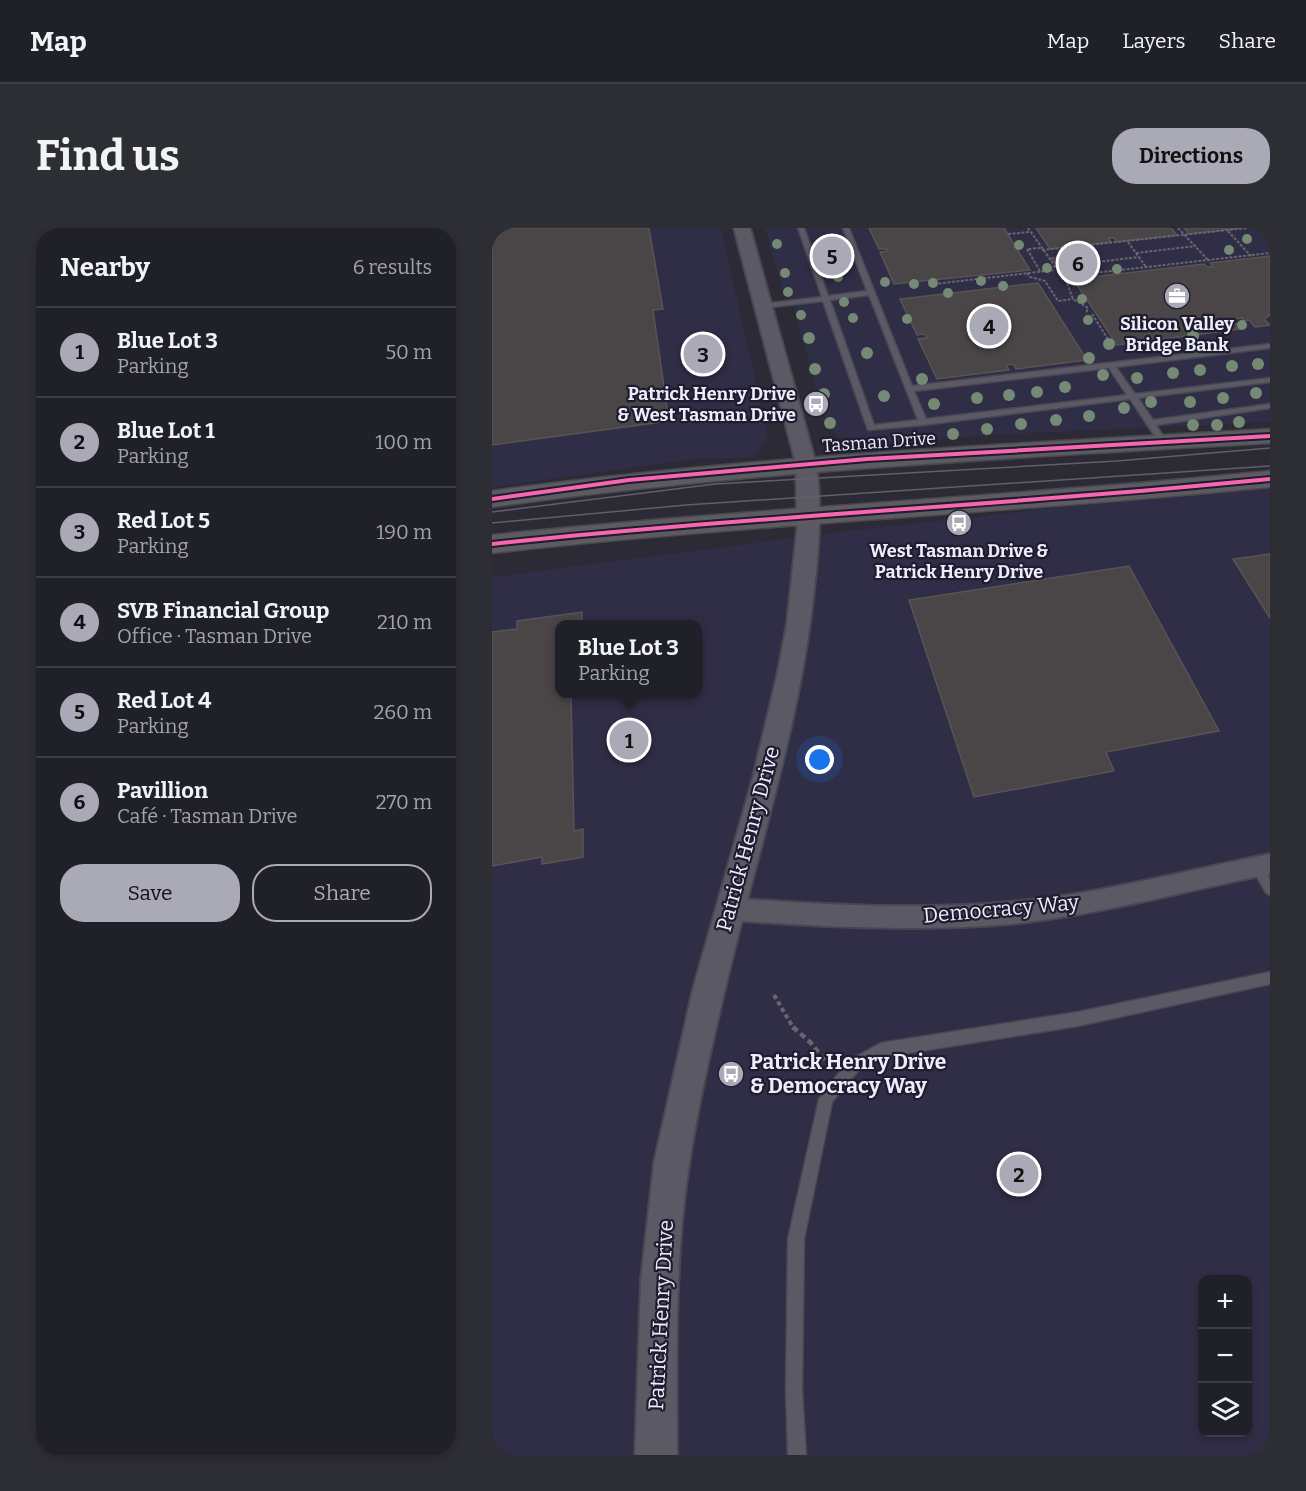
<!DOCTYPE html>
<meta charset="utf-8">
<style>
body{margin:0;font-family:Bitter,serif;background:#2d2d34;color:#f1f3f6}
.controls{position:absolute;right:18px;bottom:18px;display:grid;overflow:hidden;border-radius:12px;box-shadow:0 3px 9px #0003}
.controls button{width:54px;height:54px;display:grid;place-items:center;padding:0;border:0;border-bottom:2px solid #3d3e45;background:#202028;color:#f1f3f6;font:30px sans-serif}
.you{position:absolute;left:328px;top:532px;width:21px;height:21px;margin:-15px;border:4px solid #fff;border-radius:50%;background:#1a73e8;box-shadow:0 0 0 9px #1a73e833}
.badge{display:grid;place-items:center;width:39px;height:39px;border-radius:50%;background:#aaa9b6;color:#111;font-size:20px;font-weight:700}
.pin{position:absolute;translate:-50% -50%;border:3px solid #fff;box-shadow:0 2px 6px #0006}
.popup{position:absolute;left:63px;top:392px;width:147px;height:78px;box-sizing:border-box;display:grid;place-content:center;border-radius:12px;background:#202028;filter:drop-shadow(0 2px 4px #0005);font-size:20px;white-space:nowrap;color:#a2a3a8}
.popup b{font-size:22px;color:#f1f3f6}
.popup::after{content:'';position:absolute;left:50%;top:100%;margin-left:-12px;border:12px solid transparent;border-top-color:#202028}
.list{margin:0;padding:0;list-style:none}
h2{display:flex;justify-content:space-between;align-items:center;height:78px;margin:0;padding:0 24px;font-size:26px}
h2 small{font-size:20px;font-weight:400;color:#a2a3a8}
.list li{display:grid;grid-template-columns:39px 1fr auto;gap:18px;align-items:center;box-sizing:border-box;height:90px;padding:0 24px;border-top:2px solid #3d3e45}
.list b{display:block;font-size:22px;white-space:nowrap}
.list p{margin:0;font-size:20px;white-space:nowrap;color:#a2a3a8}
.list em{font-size:20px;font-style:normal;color:#a2a3a8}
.actions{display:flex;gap:12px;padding:18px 24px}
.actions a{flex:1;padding:14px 0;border:2px solid #aaa9b6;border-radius:24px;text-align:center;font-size:21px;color:#aaa9b6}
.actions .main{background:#aaa9b6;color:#111}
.icon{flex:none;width:33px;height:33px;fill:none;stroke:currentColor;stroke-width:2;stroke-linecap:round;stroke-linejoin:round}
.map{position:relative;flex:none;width:778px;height:1227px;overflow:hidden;border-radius:24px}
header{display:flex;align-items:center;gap:36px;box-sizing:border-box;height:84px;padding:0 30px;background:#202028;border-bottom:2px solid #3d3e45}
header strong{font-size:28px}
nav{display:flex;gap:33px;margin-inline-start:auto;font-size:21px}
.intro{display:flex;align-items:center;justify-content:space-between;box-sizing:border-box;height:144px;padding:0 36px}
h1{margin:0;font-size:42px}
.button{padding:15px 27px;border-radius:24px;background:#aaa9b6;color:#111;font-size:21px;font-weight:700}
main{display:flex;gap:36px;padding:0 36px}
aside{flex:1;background:#202028;border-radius:24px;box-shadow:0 3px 9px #0003}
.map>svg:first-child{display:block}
</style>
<header>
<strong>Map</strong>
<nav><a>Map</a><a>Layers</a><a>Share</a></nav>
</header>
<div class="intro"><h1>Find us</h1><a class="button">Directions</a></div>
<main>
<aside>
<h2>Nearby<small>6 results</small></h2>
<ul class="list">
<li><span class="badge">1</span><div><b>Blue Lot 3</b><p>Parking</p></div><em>50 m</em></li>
<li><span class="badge">2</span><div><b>Blue Lot 1</b><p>Parking</p></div><em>100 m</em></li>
<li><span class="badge">3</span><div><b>Red Lot 5</b><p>Parking</p></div><em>190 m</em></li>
<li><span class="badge">4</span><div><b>SVB Financial Group</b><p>Office · Tasman Drive</p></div><em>210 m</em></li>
<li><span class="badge">5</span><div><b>Red Lot 4</b><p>Parking</p></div><em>260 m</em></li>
<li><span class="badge">6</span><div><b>Pavillion</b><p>Café · Tasman Drive</p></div><em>270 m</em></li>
</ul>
<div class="actions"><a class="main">Save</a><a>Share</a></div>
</aside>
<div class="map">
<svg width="778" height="1227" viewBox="0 0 778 1227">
<rect width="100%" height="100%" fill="#2b2a35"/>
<!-- built -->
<g fill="#302d46" fill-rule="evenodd">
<path d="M0 0H229L276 209 262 229 203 231 0 259Z"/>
<path d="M273 0H778V194L518 206 377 216 350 212 335 197 302 83 305 80 292 68Z"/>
<path d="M778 256V1227H0V349L356 303ZM68 396H206V466H68ZM710 1052H756V1204H710Z"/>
</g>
<!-- building -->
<g fill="#4a4647" stroke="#585456" stroke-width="1.5">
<path d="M0 0H157L171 81 161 82 177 193 0 217Z"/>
<path d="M377 0H512L538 42 402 56 388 24 396 23 395 21H387Z"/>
<path d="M544 0H679L685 7 625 14 622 10H616L619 14 558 21Z"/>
<path d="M692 0H750L697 6Z"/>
<path d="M597 25 602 32 564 36 559 30Z"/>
<path d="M778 28V87L772 91 778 97 763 99 757 92 752 93 750 90 740 91 749 101 625 117 581 51 712 36 715 39H721L718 35Z"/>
<path d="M546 55 595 132 524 141 521 136 514 137 517 142 445 151 426 111 435 110 433 106 425 107 408 71Z"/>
<path d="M778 326V390L741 331Z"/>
<path d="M637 338 727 503 614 524 622 543 482 569 417 372Z"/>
<path d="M90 384V396H68V466H79L82 603 91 601V629L50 636V629L0 638V404L25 401V393Z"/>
</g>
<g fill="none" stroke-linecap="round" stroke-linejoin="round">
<!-- service casing -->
<g stroke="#484751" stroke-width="3">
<g id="service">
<path d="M306 0H312L336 68 375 63 351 0H357L420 158 778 116V120L624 139 643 166 778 150V154L646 170 661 192 778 176V180L664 197 675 214 671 217 668 216 638 171 431 197 376 202 331 73 271 80 267 78 271 76 330 69ZM377 67 426 192 382 197 338 72ZM617 140 635 167 434 191 422 163Z"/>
<path d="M765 634C778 640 778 654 778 667L774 665 759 639 761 635Z"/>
<path d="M778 744V756L586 798 391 829 366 843 340 874 312 1011 310 1163 314 1227H296L294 1163 296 1011 327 871 356 833 389 815 586 784Z"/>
</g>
</g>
<!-- minor casing -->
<g stroke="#484751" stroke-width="4">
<path id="minor" d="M778 626V646C692 663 607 687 519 696 426 704 332 699 238 692L230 689 226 681 230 673 238 670C332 677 426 682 519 674 607 666 692 643 778 626Z"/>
</g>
<!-- tertiary casing -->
<g stroke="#484751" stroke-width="4">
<path id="tertiary" d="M242 0H258L324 236C330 278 327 320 322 362 308 498 264 628 233 761 215 838 197 916 190 995 183 1072 185 1150 185 1227H143L149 1052 162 935 201 761 260 553 285 448 295 395 305 302 304 236Z"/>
</g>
<!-- secondary casing -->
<g stroke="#484751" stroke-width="3">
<g id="secondary">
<path d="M778 201V215C518 230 258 243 0 279V263C258 228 518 216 778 201Z"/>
<path d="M778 243V259C519 285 259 296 0 325V307C259 280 519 269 778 243Z"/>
</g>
</g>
<!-- path-far2 -->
<g stroke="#67666e" stroke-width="2" stroke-dasharray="3 1.5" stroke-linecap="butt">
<path d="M536 0 575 55 581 71 596 80 594 86"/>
<path d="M686 0 716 32"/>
<path d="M736 3 759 28"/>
<path d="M516 6 538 4"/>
<path d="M636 14 654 39"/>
<path d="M550 22 755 0"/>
<path d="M644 25 704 18"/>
<path d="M561 39 647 29"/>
<path d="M548 43 535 21 549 20"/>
<path d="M565 44 590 42 593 46 778 25"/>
<path d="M535 45 538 49 553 53 566 73 581 71"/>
<path d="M442 56 563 42"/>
<path d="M600 86 619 116 624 118"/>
</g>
<!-- path-far1 -->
<path stroke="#67666e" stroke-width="4" stroke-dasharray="4.5 3" stroke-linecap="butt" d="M282 767 302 801"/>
<!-- path -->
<path stroke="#67666e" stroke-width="4.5" stroke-dasharray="6 4" stroke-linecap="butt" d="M301 799 319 815 336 837"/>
<!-- service -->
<use href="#service" fill="#5b5a64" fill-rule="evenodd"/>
<!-- minor -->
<use href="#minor" fill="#5b5a64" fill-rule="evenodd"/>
<!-- tertiary -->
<use href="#tertiary" fill="#5b5a64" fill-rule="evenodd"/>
<!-- secondary -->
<use href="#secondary" fill="#5d5b60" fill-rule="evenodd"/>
<!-- tram -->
<g stroke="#616068" stroke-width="1.5">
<path d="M0 284 223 256 625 233 778 220"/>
<path d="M0 295 194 277 778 238"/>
</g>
<!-- cycleway casing -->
<g stroke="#1e1c2f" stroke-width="4">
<g id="cycleway">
<path d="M778 206V210L375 233 137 254 0 273V269L137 250 375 229Z"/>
<path d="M778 249V253C519 279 259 290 0 318V314C259 286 519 275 778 249Z"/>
</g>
</g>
<!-- cycleway -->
<use href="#cycleway" fill="#f766af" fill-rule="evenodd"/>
</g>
<!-- trees -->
<g fill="#748a74">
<circle cx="755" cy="11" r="5"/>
<circle cx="285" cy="16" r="5"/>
<circle cx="527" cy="17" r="5"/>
<circle cx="335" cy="19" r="5"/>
<circle cx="737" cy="22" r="5"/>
<circle cx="555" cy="40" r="5"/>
<circle cx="625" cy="41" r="5"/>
<circle cx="596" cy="43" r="5"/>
<circle cx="293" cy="45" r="5"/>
<circle cx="346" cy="49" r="5"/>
<circle cx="577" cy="51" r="5"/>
<circle cx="489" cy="53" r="5"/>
<circle cx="393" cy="54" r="5"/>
<circle cx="441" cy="55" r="5"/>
<circle cx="422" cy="56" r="5"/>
<circle cx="511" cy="58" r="5"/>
<circle cx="296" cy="64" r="5"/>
<circle cx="456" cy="65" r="5"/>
<circle cx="590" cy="71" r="5"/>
<circle cx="352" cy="74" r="5"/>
<circle cx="309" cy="87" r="5"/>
<circle cx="361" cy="90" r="5"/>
<circle cx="415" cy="91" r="5"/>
<circle cx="596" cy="92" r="5"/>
<circle cx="750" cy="97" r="5"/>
<circle cx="701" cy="108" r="6"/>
<circle cx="317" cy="110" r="6"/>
<circle cx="617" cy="116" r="6"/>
<circle cx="375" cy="125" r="6"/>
<circle cx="597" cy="130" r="6"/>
<circle cx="766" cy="136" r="6"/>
<circle cx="740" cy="138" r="6"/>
<circle cx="323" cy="141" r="6"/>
<circle cx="708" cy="142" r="6"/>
<circle cx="681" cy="145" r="6"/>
<circle cx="611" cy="147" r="6"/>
<circle cx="645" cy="150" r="6"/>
<circle cx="430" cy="151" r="6"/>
<circle cx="573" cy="159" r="6"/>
<circle cx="545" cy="164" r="6"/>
<circle cx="764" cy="165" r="6"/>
<circle cx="332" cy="166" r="6"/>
<circle cx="517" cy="167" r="6"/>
<circle cx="392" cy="168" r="6"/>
<circle cx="485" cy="170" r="6"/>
<circle cx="731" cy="170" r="6"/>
<circle cx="659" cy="174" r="6"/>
<circle cx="698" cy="174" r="6"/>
<circle cx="442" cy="176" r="6"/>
<circle cx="632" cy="180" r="6"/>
<circle cx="597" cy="188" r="6"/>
<circle cx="564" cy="192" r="6"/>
<circle cx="747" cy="194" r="6"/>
<circle cx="338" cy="195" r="6"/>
<circle cx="529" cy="196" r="6"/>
<circle cx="701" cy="197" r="6"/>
<circle cx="725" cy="197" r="6"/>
<circle cx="495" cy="201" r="6"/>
<circle cx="461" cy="206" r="6"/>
</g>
<!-- icons -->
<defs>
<g id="office-disc" transform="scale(1.35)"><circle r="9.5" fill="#aaa9b6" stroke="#1e1c2f"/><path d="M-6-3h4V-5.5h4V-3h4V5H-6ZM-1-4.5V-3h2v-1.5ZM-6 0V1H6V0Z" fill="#fff"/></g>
<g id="bus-disc" transform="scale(1.35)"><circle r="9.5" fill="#aaa9b6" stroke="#1e1c2f"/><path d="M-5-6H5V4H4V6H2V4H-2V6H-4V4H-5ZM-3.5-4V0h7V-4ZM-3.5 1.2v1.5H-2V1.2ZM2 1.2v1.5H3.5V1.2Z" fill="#fff"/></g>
</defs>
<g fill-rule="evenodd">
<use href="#office-disc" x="685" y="68"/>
<use href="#bus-disc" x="324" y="176"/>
<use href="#bus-disc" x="467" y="295"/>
<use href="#bus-disc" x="239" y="846"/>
</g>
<g text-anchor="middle" stroke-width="4.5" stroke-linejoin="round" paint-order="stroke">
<!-- far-poi labels -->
<g font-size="18" font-weight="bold" fill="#eeedfb" stroke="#1e1c2f">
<text x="685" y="102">Silicon Valley<tspan x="685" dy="21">Bridge Bank</tspan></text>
<text x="304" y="172" text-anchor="end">Patrick Henry Drive<tspan x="304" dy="21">&amp; West Tasman Drive</tspan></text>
<text x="467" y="329">West Tasman Drive &amp;<tspan x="467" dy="21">Patrick Henry Drive</tspan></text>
</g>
<!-- far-street labels -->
<g font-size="18" fill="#eeedfb" stroke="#1e1c2f">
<text transform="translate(387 214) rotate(-4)" y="6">Tasman Drive</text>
</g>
<!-- street labels -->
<g font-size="21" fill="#eeedfb" stroke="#1e1c2f">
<text transform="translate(256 611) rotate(-75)" y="7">Patrick Henry Drive</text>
<text transform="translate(509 681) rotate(-5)" y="7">Democracy Way</text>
<text transform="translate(169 1087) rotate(-87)" y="7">Patrick Henry Drive</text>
</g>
<!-- poi labels -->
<g font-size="21" font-weight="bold" fill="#eeedfb" stroke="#1e1c2f" text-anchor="start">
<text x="258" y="841">Patrick Henry Drive<tspan x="258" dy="24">&amp; Democracy Way</tspan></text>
</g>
</g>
</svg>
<div class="controls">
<button>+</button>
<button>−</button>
<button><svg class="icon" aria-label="layers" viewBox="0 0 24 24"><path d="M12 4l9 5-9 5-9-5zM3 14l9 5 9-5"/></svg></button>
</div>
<div class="you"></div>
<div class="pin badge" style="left:137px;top:512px">1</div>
<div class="popup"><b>Blue Lot 3</b>Parking</div>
<div class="pin badge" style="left:527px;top:946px">2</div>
<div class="pin badge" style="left:211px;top:126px">3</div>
<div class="pin badge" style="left:497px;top:98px">4</div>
<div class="pin badge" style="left:340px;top:28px">5</div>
<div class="pin badge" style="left:586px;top:35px">6</div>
</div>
</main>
